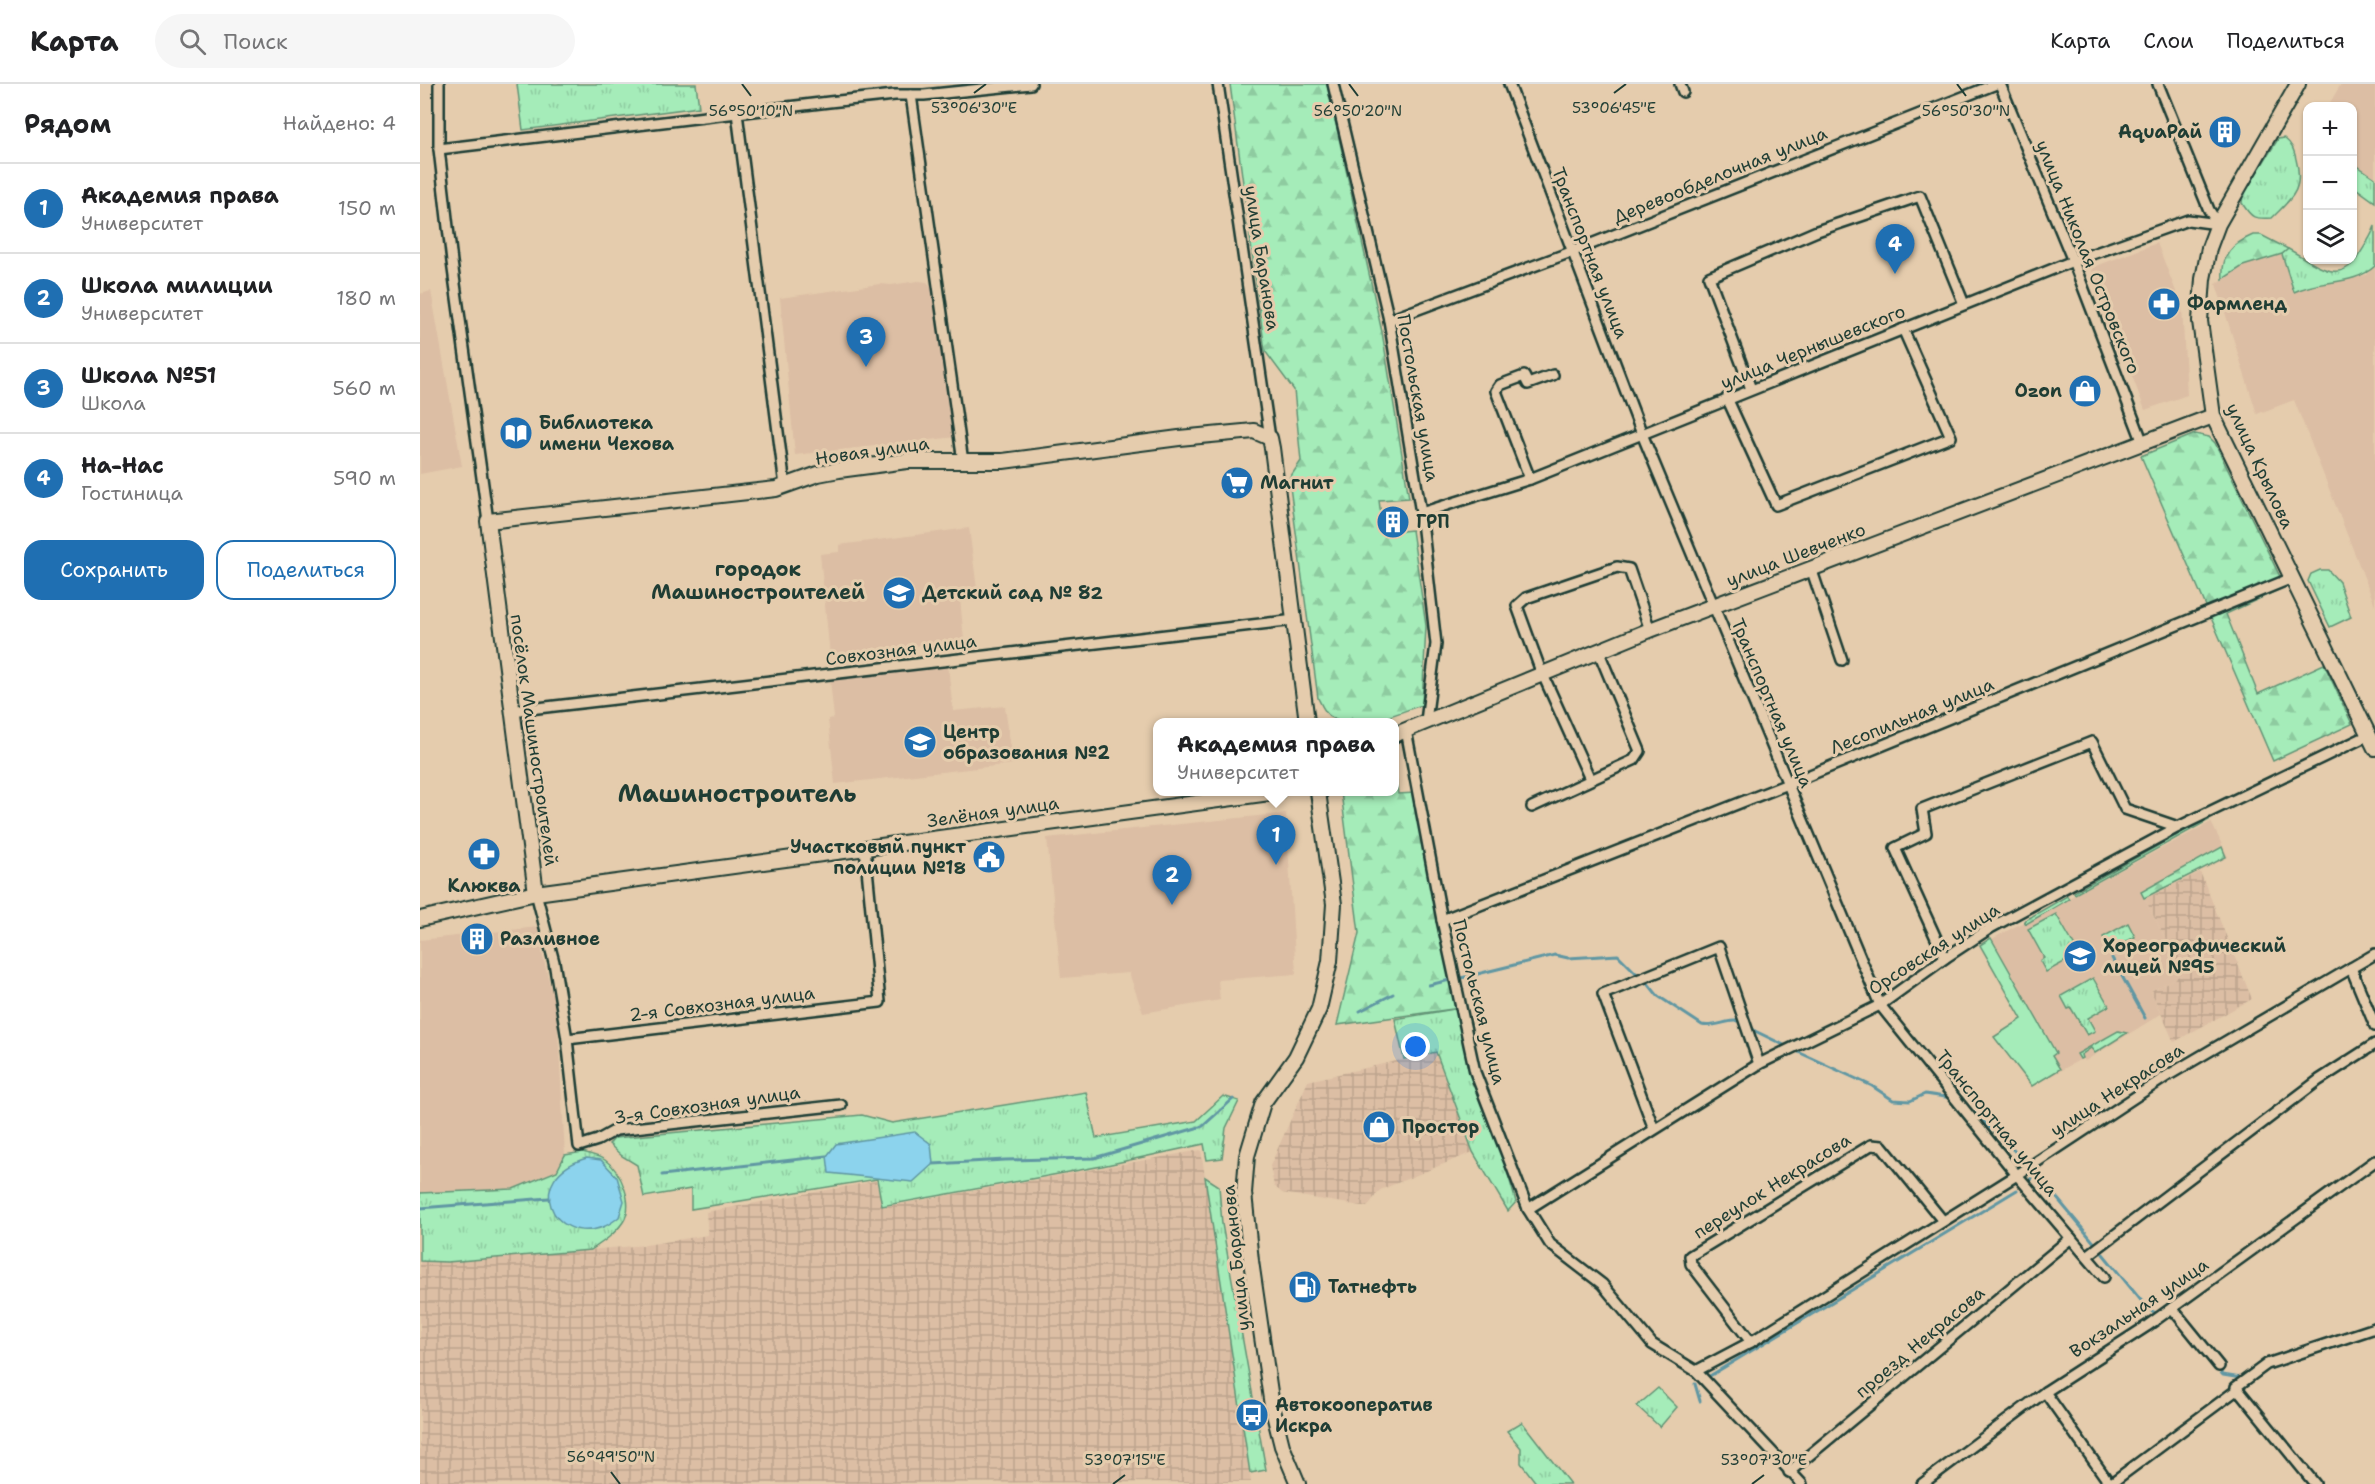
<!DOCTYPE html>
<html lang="ru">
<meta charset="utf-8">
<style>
body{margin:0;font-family:"Shantell Sans",sans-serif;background:#f6f6f6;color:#202124}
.controls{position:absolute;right:18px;top:18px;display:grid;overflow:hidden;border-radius:12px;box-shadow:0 2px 4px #0004}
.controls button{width:54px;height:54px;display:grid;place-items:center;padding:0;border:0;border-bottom:2px solid #e0e0e0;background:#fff;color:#202124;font:30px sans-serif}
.you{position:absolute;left:996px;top:963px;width:21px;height:21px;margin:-15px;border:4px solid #fff;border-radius:50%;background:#1a73e8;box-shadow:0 0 0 9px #1a73e833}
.badge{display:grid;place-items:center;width:39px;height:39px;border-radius:50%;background:#1f6fb2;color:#fff;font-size:20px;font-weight:700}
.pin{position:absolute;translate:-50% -50px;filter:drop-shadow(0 2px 3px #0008)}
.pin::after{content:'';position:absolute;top:32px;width:21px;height:18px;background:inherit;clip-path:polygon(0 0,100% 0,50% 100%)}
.popup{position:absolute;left:733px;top:634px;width:246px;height:78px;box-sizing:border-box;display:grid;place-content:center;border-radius:12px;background:#fff;filter:drop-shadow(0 2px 4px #0005);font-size:20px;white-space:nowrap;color:#757577}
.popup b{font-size:22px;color:#202124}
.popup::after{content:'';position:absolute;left:50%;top:100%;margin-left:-12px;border:12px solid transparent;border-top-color:#fff}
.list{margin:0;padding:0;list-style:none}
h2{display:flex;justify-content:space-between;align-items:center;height:78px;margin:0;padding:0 24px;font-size:26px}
h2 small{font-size:20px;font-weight:400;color:#757577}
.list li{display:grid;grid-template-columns:39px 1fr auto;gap:18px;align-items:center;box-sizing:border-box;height:90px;padding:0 24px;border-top:2px solid #e0e0e0}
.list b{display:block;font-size:22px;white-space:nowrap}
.list p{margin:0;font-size:20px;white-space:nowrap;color:#757577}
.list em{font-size:20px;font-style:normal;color:#757577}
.actions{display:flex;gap:12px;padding:18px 24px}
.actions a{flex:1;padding:14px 0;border:2px solid #1f6fb2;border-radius:18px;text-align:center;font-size:21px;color:#1f6fb2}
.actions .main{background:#1f6fb2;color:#fff}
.icon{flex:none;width:33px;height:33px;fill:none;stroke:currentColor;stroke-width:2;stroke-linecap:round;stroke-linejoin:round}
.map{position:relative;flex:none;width:1955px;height:1400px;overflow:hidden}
header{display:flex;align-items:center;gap:36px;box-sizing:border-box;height:84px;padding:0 30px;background:#fff;border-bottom:2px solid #e0e0e0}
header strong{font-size:28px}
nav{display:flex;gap:33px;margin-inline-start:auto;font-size:21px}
.search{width:420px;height:54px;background:#f6f6f6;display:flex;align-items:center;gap:15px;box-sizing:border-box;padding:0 21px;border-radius:33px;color:#757577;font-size:22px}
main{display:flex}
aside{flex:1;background:#fff}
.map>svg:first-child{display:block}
</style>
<header>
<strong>Карта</strong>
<div class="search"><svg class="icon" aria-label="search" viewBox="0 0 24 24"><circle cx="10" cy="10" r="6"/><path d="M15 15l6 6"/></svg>Поиск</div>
<nav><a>Карта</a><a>Слои</a><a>Поделиться</a></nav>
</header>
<main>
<aside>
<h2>Рядом<small>Найдено: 4</small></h2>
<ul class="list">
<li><span class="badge">1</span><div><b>Академия права</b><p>Университет</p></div><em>150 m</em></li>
<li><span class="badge">2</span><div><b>Школа милиции</b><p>Университет</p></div><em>180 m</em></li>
<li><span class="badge">3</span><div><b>Школа №51</b><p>Школа</p></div><em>560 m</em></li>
<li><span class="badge">4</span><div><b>На-Нас</b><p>Гостиница</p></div><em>590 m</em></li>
</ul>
<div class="actions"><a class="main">Сохранить</a><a>Поделиться</a></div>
</aside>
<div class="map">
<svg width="1955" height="1400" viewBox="0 0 1955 1400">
<defs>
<pattern id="industrial-grid" width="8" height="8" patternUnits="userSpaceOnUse" patternTransform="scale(1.5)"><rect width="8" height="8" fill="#dcbea4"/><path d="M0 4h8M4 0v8" fill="none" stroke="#bca48e"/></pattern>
<pattern id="grass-tufts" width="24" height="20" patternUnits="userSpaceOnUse" patternTransform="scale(1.5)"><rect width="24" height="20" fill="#a5ecb9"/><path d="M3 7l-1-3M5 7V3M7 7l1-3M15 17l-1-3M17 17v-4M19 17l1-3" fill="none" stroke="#8ecba0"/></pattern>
<pattern id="forest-firs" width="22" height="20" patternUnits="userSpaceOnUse" patternTransform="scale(1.5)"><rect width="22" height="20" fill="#a5ecb9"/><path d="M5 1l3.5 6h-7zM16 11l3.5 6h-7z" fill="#8ecba0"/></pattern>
</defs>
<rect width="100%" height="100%" fill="#e5ccad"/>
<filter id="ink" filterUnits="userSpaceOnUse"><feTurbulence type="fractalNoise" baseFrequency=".0167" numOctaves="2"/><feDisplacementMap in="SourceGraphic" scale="12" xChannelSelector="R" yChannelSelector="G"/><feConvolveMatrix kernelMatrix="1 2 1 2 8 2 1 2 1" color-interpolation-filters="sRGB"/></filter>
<g filter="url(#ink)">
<!-- built -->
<g fill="#dcbea4">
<path d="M1921 0H1955V94L1933 79 1932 22H1908Z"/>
<path d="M1737 159 1762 223 1767 311 1725 326 1671 184Z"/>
<path d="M1862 170 1874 207 1886 202 1946 191 1955 182V521L1874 316 1837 330 1796 200 1823 182Z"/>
<path d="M498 197 507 198 515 207 536 353 375 371 360 214 460 200 471 201Z"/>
<path d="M11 207 42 382 0 390V210Z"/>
<path d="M549 444 557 505 552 513 540 514 544 556 410 572 400 470 419 468V461Z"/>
<path d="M528 582 533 627 585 622 593 680 415 700 408 635 414 634 410 596Z"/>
<path d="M866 729 876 890 798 896 800 916 723 929 709 889 641 894 627 754Z"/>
<path d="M1791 738 1808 773 1725 815 1763 890 1731 907 1741 930 1665 977 1663 974 1611 1003 1573 952 1601 935 1559 862Z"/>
<path d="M118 843 123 873 137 928 145 1071 137 1087 93 1105 0 1109V856Z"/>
</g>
<!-- industrial -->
<g fill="url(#industrial-grid)">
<path d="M1780 788 1832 915 1754 958 1731 907 1763 890 1725 815Z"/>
<path d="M1016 968 1053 1068 960 1106 947 1123 862 1109 854 1102 850 1082 888 997Z"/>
<path d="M781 1066 831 1398 0 1400V1177L27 1178 226 1161 288 1151 286 1128 456 1097 463 1123Z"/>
</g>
<!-- grass -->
<g fill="url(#grass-tufts)" stroke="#629476" stroke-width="1.5">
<path d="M97 0H276L279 23 103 46Z"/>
<path d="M1864 54C1872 60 1874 66 1876 75 1884 105 1873 113 1852 134 1834 135 1832 135 1822 119L1823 111 1858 55Z"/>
<path d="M1933 79 1955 94V118L1933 102Z"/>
<path d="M1955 142V182C1934 202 1899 195 1874 208L1862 170 1868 165C1897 180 1920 205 1941 168 1946 160 1952 151 1955 142Z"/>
<path d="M1900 486H1908L1919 498 1931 533 1910 543 1888 497 1891 490Z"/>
<path d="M1636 830 1659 870 1626 888 1620 877 1624 874 1608 845Z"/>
<path d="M1708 839 1715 853 1690 866 1683 853Z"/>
<path d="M1673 894 1689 922 1668 934 1675 947 1667 951 1651 924 1648 925 1641 912Z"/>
<path d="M1040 924 1096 1118 1088 1127 1053 1068 1016 968 984 975 975 935Z"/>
<path d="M1698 947 1707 949 1675 969 1671 964 1661 971 1662 974 1660 975 1657 970Z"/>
<path d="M666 1008 676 1054 776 1037 803 1012 819 1017 806 1044 802 1074 787 1076 784 1060 682 1082 462 1122 457 1095 271 1125V1105L224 1113 217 1081 202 1072 189 1060 195 1054 442 1031 472 1039Z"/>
<path d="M163 1068C169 1070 179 1072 185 1076 201 1087 215 1120 203 1138 195 1150 183 1158 171 1166L27 1178 0 1177V1109L93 1105 137 1087 145 1071Z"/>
<path d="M785 1093 799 1102 802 1140 846 1386 830 1389Z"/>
<path d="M1238 1304 1257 1323 1240 1343 1217 1322Z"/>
<path d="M1102 1338 1150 1400H1117L1101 1379V1364L1087 1347Z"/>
</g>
<!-- forest -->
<g fill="url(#forest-firs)" stroke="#629476" stroke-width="1.5">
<path d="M810 0H907L962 248 989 414 959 416 963 449 992 446 1006 542 1002 621C976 629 936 649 911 633 905 630 901 620 898 614L869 395 881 377 874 306 845 267Z"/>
<path d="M1833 151H1841L1868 165 1862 170 1823 182 1803 195C1801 171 1812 160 1833 151Z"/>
<path d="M1775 350 1789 353 1795 359 1865 503 1806 530 1838 610 1904 580 1932 640 1853 677 1721 372Z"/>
<path d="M975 683 978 710 995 709 1040 924 917 941 939 849 921 708H974Z"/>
<path d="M1788 734 1789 736 1655 810 1654 808Z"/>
<path d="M1802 763 1806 773 1724 814 1721 808Z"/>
<path d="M1647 812 1649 815 1606 840 1604 837Z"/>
</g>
<!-- garden -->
<path fill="#a5ecb9" stroke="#629476" stroke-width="1.5" d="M1571 854 1636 969 1632 972 1640 985 1612 1002 1574 953 1602 935 1560 861Z"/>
<!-- water -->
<g fill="#8cd3ed" stroke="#6097a3" stroke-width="1.5">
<path d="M495 1048 511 1060 513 1080 493 1098 409 1089 407 1072 416 1060Z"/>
<path d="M167 1074 181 1076 197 1093 204 1117 199 1133C194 1137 188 1141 183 1143 132 1162 101 1093 167 1074Z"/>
</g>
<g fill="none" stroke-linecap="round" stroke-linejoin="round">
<!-- stream -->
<g stroke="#6097a3" stroke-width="3">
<path d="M1692 874 1725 934"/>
<path d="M1041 894 1135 871 1148 874 1198 871 1220 893"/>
<path d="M1226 897 1238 912 1282 941C1295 944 1308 935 1321 937"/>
<path d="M1009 901 1030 896"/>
<path d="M940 927 973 910"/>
<path d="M1329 941 1335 947 1368 963"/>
<path d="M1376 967 1452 1002 1473 1016 1490 1017 1505 1010 1532 1014"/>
<path d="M1545 1020 1605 1077"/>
<path d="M513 1080 585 1076 674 1074 783 1042 813 1015"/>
<path d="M242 1091 407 1072"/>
<path d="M1607 1098 1617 1090 1676 1161"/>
<path d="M0 1124 129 1114"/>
<path d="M1683 1170 1728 1225 1736 1229"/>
<path d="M1746 1233 1752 1232 1757 1237"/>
<path d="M1798 1285 1803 1291 1821 1294 1840 1280"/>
<path d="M1288 1293 1597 1106"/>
<path d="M1275 1300 1280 1317"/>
</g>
<!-- street casing -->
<g stroke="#1f3d34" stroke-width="14">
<g id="street">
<path d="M19 0V65L32 178 68 437"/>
<path d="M798 0 850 354"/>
<path d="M913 0 969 236 1001 429 1016 560 1006 637"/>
<path d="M1089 0 1222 350 1460 921 1597 1091 1684 1193"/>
<path d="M1260 0 1263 8"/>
<path d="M1580 0 1653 177 1723 359"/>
<path d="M1738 0 1789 126 1798 140"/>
<path d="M491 11 543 378"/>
<path d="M317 29 365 402"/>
<path d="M19 65 409 18 475 11H504L611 0"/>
<path d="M969 236 1151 168 1576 0"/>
<path d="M1331 305 1289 193 1397 147 1500 112 1544 220"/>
<path d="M1307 314 1356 421 1531 353 1483 245"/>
<path d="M1110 395 1076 307 1080 301 1104 292 1108 300 1133 291"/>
<path d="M1001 429 1110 395 1653 177 1768 136 1798 140"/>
<path d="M1391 484 1422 576"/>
<path d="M92 627 875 536"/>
<path d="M986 646 1022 836 1055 988 1108 1125 1130 1160 1182 1200 1232 1260 1276 1287 1382 1400"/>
<path d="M1170 695 1119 582 1097 522 1106 514 1197 483 1209 485 1230 546"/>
<path d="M1112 723 1214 676 1220 667 1178 566"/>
<path d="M116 809 134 878 147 955 159 1062 178 1056 196 1046 421 1021"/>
<path d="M1022 836 1368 700 1872 494"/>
<path d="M1525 874 1475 764 1506 749 1502 725 1672 658 1705 725 1758 743"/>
<path d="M1931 884 1955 942"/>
<path d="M147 955 460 918 445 764"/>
<path d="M1234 1045 1183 910 1299 863 1339 980"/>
<path d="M1108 1125 1339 980 1460 921 1525 874 1572 843 1758 743 1949 651"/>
<path d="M1667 1172 1899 996 1955 960"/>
<path d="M1752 1224 1799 1282"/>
<path d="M1331 1258 1271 1180 1270 1172 1451 1061 1462 1062 1523 1137"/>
<path d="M1276 1287 1331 1258 1597 1091 1747 992 1955 870"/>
<path d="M1625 1308 1690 1400 1818 1305"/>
<path d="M1369 1388 1651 1154"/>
<path d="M1502 1400 1625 1308 1727 1242 1955 1077"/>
<path d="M1895 1400 1816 1303 1847 1280 1955 1244"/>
</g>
</g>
<!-- secondary casing -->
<g stroke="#1f3d34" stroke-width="18">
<g id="secondary">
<path d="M1878 0 1798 140 1789 164 1783 195 1780 237 1793 332 1955 664"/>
<path d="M974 651 1230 546 1793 332"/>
<path d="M116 809 68 437 356 405 398 390 419 386 487 377H583L759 354 834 347 850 354 852 364 887 638"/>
<path d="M0 835 116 809 857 708"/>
<path d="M878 1400 862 1362 852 1322 831 1177 824 1109 827 1072 843 1019 876 973 899 925 910 877 914 820 898 708"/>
</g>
</g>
<!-- street -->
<use href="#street" stroke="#e5ccad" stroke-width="9"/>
<!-- secondary -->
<use href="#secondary" stroke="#e5ccad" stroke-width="14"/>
</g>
</g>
<!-- ticks -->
<path fill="none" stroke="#1f3d34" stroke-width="2" d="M322 0 331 12M929 0 938 12M1537 0 1546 12M554 9 566 0M1194 9 1206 0M191 1388 200 1400M693 1400 705 1391M1332 1400 1344 1391"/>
<!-- icons -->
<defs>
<g id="building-disc" transform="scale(1.725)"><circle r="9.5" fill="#1f6fb2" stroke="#e5ccad"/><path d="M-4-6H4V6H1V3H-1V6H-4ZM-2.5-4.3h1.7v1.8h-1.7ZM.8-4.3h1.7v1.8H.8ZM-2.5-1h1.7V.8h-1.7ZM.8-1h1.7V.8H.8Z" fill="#fff"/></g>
<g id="pharmacy-disc" transform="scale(1.725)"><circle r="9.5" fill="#1f6fb2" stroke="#e5ccad"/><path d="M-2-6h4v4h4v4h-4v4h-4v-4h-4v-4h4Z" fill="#fff"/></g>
<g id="shop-disc" transform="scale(1.725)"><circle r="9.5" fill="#1f6fb2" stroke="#e5ccad"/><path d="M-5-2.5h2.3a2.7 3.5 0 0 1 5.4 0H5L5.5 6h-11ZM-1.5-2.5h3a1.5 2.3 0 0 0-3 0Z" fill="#fff"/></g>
<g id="library-disc" transform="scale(1.725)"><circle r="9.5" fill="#1f6fb2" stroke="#e5ccad"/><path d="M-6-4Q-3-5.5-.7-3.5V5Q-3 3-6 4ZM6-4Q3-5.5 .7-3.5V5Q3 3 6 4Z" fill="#fff"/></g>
<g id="supermarket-disc" transform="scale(1.725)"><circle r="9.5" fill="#1f6fb2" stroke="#e5ccad"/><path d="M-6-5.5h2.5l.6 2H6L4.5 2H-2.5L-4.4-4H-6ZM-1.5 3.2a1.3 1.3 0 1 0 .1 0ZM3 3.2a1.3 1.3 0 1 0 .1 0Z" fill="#fff"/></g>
<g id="school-disc" transform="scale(1.725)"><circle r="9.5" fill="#1f6fb2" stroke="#e5ccad"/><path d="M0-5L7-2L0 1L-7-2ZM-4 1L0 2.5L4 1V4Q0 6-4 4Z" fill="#fff"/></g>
<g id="civic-disc" transform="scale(1.725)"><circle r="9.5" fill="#1f6fb2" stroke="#e5ccad"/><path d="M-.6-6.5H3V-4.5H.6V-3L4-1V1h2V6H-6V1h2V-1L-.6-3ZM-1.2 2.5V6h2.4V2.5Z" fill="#fff"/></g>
<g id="fuel-disc" transform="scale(1.725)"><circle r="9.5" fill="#1f6fb2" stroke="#e5ccad"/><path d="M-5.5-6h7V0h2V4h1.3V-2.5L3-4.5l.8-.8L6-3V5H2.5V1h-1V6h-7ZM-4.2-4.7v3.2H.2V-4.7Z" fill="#fff"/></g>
<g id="bus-disc" transform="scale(1.725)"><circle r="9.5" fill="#1f6fb2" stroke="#e5ccad"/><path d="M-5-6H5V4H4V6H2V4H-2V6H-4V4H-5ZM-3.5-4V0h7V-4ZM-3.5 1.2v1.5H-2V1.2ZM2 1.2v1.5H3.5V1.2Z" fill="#fff"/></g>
</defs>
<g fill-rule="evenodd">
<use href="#building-disc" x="1805" y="48"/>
<use href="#pharmacy-disc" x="1744" y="220"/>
<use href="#shop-disc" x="1665" y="307"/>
<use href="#library-disc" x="96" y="349"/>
<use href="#supermarket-disc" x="817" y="399"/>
<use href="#building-disc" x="973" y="438"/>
<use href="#school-disc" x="479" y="509"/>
<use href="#school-disc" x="500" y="658"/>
<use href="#pharmacy-disc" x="64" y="770"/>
<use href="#civic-disc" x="569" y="773"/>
<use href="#building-disc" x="57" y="855"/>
<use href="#school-disc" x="1660" y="872"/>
<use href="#shop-disc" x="959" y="1043"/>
<use href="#fuel-disc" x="885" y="1203"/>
<use href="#bus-disc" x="832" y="1331"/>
</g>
<g text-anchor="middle" stroke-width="6" stroke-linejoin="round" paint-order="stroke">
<!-- poi labels -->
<g font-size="18" font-weight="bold" fill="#1f3d34" stroke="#e5ccad" text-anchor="start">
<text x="1782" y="54" text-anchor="end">AquaРай</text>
<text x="1767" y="226">Фармленд</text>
<text x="1642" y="313" text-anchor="end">Ozon</text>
<text x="119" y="345">Библиотека<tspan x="119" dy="21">имени Чехова</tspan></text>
<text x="840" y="405">Магнит</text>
<text x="996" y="444">ГРП</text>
<text x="502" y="515">Детский сад № 82</text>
<text x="523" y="654">Центр<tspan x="523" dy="21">образования №2</tspan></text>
<text x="546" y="769" text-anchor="end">Участковый пункт<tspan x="546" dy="21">полиции №18</tspan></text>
<text x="64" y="808" text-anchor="middle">Клюква</text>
<text x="80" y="861">Разливное</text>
<text x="1683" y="868">Хореографический<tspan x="1683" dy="21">лицей №95</tspan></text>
<text x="982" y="1049">Простор</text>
<text x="908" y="1209">Татнефть</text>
<text x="855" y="1327">Автокооператив<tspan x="855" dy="21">Искра</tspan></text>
</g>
<!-- street labels -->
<g font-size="18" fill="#1f3d34" stroke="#e5ccad">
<text transform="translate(1300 91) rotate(-22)" y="6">Деревообделочная улица</text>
<text transform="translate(1170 169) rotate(69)" y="6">Транспортная улица</text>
<text transform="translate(1668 173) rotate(68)" y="6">улица Николая Островского</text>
<text transform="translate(842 174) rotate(81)" y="6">улица Баранова</text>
<text transform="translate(1393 263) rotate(-22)" y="6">улица Чернышевского</text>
<text transform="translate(998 314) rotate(80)" y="6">Постольская улица</text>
<text transform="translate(452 367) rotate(-8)" y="6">Новая улица</text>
<text transform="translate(1840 382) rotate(65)" y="6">улица Крылова</text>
<text transform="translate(1376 471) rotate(-21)" y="6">улица Шевченко</text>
<text transform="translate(481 566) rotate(-7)" y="6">Совхозная улица</text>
<text transform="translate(1352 619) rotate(67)" y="6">Транспортная улица</text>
<text transform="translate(1492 632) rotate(-22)" y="6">Лесопильная улица</text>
<text transform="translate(114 656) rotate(82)" y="6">посёлок Машиностроителей</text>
<text transform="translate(573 728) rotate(-8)" y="6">Зелёная улица</text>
<text transform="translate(1514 865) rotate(-33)" y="6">Орсовская улица</text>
<text transform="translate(1059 918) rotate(76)" y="6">Постольская улица</text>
<text transform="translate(302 920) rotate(-7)" y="6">2-я Совхозная улица</text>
<text transform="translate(1697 1006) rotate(-33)" y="6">улица Некрасова</text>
<text transform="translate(287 1021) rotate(-8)" y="6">3-я Совхозная улица</text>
<text transform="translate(1577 1039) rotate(51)" y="6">Транспортная улица</text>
<text transform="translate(1352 1102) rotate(-32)" y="6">переулок Некрасова</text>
<text transform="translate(816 1174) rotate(-96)" y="6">улица Баранова</text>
<text transform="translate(1719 1224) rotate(-34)" y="6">Вокзальная улица</text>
<text transform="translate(1500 1258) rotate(-40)" y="6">проезд Некрасова</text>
</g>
<!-- neighbourhood labels -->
<g font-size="20" font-weight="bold" fill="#1f3d34" stroke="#e5ccad">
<text x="338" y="492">городок<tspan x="338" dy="23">Машиностроителей</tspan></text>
</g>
<!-- district labels -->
<g font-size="24" font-weight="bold" fill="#1f3d34" stroke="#e5ccad">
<text x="317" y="718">Машиностроитель</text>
</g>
</g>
<g font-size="15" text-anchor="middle" fill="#1f3d34" stroke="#e5ccad" stroke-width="6" stroke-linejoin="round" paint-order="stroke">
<text x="554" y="29">53°06'30"E</text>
<text x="1194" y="29">53°06'45"E</text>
<text x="1546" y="32">56°50'30"N</text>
<text x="331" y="32">56°50'10"N</text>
<text x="938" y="32">56°50'20"N</text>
<text x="191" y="1378">56°49'50"N</text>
<text x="705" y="1381">53°07'15"E</text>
<text x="1344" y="1381">53°07'30"E</text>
</g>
</svg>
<div class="controls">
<button>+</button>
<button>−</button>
<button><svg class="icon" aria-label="layers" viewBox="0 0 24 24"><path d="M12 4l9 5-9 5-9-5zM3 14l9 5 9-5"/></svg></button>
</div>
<div class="you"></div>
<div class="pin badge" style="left:856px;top:781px">1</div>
<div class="popup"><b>Академия права</b>Университет</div>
<div class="pin badge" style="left:752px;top:821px">2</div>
<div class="pin badge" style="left:446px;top:283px">3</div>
<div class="pin badge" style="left:1475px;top:190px">4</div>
</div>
</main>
